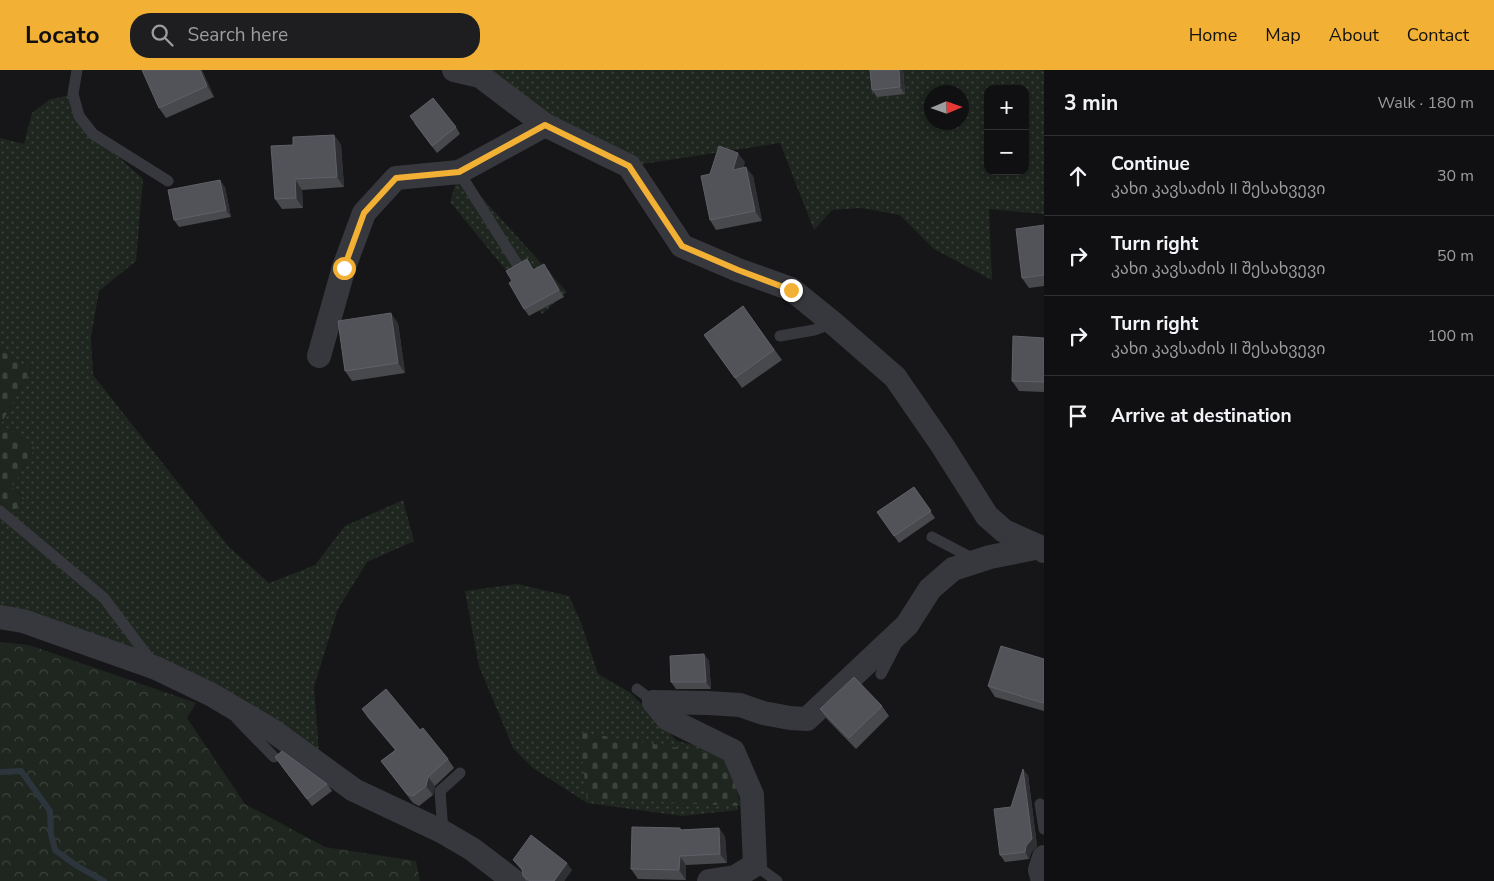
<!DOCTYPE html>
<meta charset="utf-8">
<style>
body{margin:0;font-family:"Nunito Sans","Noto Sans Georgian",sans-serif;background:#1e1e20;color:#f1f3f6}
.controls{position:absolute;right:15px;top:15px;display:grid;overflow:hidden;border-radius:10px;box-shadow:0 2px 12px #0003}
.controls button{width:45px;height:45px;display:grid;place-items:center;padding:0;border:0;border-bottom:1px solid #303032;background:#101012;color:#f1f3f6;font:25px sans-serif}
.compass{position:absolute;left:924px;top:15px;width:45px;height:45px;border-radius:50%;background:#101012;box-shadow:0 2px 12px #0003;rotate:88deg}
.stop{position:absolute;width:15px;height:15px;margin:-11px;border:4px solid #f2b134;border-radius:50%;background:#fff}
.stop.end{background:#f2b134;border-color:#fff;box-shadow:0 1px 5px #0008}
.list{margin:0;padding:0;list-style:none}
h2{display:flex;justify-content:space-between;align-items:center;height:65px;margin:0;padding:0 20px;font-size:21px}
h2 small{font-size:16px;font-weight:400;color:#9c9d9f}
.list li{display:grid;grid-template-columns:32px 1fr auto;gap:15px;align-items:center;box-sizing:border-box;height:80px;padding:0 20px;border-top:1px solid #303032}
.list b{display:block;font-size:19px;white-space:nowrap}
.list p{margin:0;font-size:16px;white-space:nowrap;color:#9c9d9f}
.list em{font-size:16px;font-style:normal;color:#9c9d9f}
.icon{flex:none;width:28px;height:28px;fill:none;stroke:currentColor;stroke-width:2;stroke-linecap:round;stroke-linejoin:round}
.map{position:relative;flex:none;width:1044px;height:811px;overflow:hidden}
header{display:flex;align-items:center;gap:30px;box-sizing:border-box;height:70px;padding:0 25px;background:#f2b134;color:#111}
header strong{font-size:24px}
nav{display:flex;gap:28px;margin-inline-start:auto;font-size:18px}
.search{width:350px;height:45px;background:#1e1e20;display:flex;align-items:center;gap:12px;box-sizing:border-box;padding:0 18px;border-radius:20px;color:#9c9d9f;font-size:19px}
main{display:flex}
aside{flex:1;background:#101012}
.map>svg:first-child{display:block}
</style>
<header>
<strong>Locato</strong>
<div class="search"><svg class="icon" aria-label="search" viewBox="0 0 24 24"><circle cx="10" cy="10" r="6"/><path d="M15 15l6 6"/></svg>Search here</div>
<nav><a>Home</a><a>Map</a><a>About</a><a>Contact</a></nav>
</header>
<main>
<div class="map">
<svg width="1044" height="811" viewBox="0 0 1044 811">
<defs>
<pattern id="green-dots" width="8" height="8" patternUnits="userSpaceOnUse" patternTransform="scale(1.25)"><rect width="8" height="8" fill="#1e261f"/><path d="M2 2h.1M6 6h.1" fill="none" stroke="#3c433d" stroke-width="1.8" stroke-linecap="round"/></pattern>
<pattern id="forest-crowns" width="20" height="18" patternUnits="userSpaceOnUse" patternTransform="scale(1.25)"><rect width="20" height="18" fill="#1e261f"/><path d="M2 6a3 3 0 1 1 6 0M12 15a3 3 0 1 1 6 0" fill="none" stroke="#3c433d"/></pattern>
<pattern id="cemetery-stones" width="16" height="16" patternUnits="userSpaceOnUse" patternTransform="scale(1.25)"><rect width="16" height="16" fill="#1e261f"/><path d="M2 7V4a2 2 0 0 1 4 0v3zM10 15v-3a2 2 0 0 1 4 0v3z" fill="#3c433d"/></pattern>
</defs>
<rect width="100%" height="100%" fill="#161618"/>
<!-- green -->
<g fill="url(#green-dots)" fill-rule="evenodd">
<path d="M454 0H1044V144L989 139 992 210 934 179 900 145 861 138 832 140 814 160 780 73 629 96ZM988 19H1025V101H988ZM932 22H962V52H932Z"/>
<path d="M73 24 93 64 143 109 136 191 99 221 91 267 93 305 228 476 269 513 315 495 345 456 403 430 414 471 367 492 338 539 314 617 320 695 241 642 0 547V446L8 448 25 428 12 417 35 378 1 354 31 299 0 280V68L24 74 32 43 49 30Z"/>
<path d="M459 102 567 222 542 244 450 132Z"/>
<path d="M517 514 569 526 582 555 598 604 631 623 677 671 724 682 738 740 682 746 587 733 533 698 513 678 479 596 465 521Z"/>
</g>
<!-- forest -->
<path fill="url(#forest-crowns)" d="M0 572 29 575 196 633 187 648 245 734 325 777 416 791 420 811H0Z"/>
<!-- cemetery -->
<g fill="url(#cemetery-stones)">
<path d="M0 280 31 299 1 354 35 378 12 417 25 429 8 448 0 446Z"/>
<path d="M579 662 728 686 741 736 587 728Z"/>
</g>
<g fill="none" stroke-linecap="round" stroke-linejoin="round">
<!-- stream -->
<path stroke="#2c353c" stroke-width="6" d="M0 702 21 701 50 741 51 764 55 780 77 796 104 811"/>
<!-- service -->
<g stroke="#37383d" stroke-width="11">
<path d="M77 0 73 24 79 46 93 64 168 111"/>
<path d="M459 102 517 194"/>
<path d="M780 266 814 260 833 253"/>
<path d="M0 441 104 528 152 592"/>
<path d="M932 467 974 489"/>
<path d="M881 604 896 575"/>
<path d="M637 619 654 632"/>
<path d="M237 649 274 687"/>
<path d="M1040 734 1044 759"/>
<path d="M443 762 440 721 460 703"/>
<path d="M755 795 777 811"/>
</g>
<!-- minor -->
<g stroke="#37383d" stroke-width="24">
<path d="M454 0 480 6 545 55 629 96 682 176 738 200 791 219 833 253 895 307 942 375 987 446 1004 461 1040 477 1044 481"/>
<path d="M319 286 344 197 364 143 396 108 459 102 545 55"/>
<path d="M0 547 23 551 156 598 212 625 273 661 354 720 443 762 472 779 514 811"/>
<path d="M654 632 708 633 740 635 763 643 790 648 807 649 907 555 930 519 953 499 990 487 1040 477"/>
<path d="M654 632 668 649 733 681 752 725 755 795 735 807 709 811"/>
<path d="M1043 811 1040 800 1044 787"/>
</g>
</g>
<!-- wall -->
<g fill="#47494d">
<path d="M202 0 214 27 166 48 159 38Z"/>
<path d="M903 0 905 24 877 27 872 20Z"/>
<path d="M414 53 456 57 460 64 437 83Z"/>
<path d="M334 65 341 75 344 117 302 120 303 138 282 139 275 129 293 75Z"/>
<path d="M745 92 743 98 753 106 762 151 716 160 710 150Z"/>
<path d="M225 117 231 147 179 157 174 150Z"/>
<path d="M1044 155V216L1029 218 1022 208Z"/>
<path d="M527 189 533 199 549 201 564 227 529 246 524 239Z"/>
<path d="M743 236 782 290 742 318 704 265Z"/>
<path d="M398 253 405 303 352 311 345 301Z"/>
<path d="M1044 268V322L1019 321 1012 311Z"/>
<path d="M914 417 935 448 899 473 877 442Z"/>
<path d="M704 584 709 591 711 619H676L671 612Z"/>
<path d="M1044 589V641L995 627 988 616Z"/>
<path d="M882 636 889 646 856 679 827 649 820 639Z"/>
<path d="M362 639 448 689 454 698 435 716 433 725 419 736 413 733 381 691 395 680 368 648Z"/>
<path d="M280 694 327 714 332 721 312 736Z"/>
<path d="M1028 705 1037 776 1031 783 1029 789 1005 792 1000 785 1011 737Z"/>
<path d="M680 758 682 760 719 758 725 767 727 793 686 795V810L638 809 631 799Z"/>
<path d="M513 790 572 800 564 811H526L523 806 522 801Z"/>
</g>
<!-- shaded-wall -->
<g fill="#2f3033">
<path d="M200 0H202L214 27 207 16Z"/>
<path d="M899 0H903L905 24 900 17Z"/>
<path d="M334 65 341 75 344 117 337 107Z"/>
<path d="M738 83 745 92 740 109 733 100Z"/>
<path d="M746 97 753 106 762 151 755 141Z"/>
<path d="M295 109 302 120 303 138 296 128Z"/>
<path d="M220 110 225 117 231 147 226 140Z"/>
<path d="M544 194 549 201 564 227 559 220Z"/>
<path d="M391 243 398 253 405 303 398 293Z"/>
<path d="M704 584 709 591 711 619 706 612Z"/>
<path d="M1023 699 1028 705 1037 776 1031 783 1029 789 1025 782 1026 776Z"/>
<path d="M428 707 435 716 433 725 426 716Z"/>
<path d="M719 758 725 767 727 793 720 784Z"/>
<path d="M680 786 686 795V810L679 800Z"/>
<path d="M567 793 572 800 564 811H554Z"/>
</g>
<!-- building -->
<g fill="#525359" stroke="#5f6168">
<path d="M142 0H200L207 16 159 38Z"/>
<path d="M870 0H899L900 17 872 20Z"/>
<path d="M433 28 456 57 432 76 410 46Z"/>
<path d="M334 65 337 107 295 109 296 128 275 129 271 76 293 75V67Z"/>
<path d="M719 76 738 83 733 100 746 97 755 141 710 150 701 106 710 104Z"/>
<path d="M220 110 226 140 174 150 168 120Z"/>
<path d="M1044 155V205L1022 208 1016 159Z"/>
<path d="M527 189 533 200 544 194 559 220 524 239 509 213 512 211 506 201Z"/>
<path d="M743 236 774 280 735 308 704 265Z"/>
<path d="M391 243 398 293 345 301 338 251Z"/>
<path d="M1013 266 1044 268V312L1012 311Z"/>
<path d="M914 417 931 441 894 466 877 442Z"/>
<path d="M1001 576 1044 589V629L1043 633 988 616Z"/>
<path d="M704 584 706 612H671L670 586Z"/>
<path d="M854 607 882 636 849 668 820 639Z"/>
<path d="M386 619 420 660 423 658 448 689 428 707 426 716 413 726 407 724 381 691 396 680 362 639Z"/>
<path d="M282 681 327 714 307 729 275 687Z"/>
<path d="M1023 699 1032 769 1026 776 1025 782 1000 785 994 739 1011 737Z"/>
<path d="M632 757 680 758V760L719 758 720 784 680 786 679 800 631 799Z"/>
<path d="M531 765 567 793 554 811H530L523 806 522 798 513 790Z"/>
</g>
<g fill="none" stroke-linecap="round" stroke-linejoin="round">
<!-- route -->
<path stroke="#f2b134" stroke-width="6" d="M344 198 364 143 396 108 459 102 545 55 629 96 682 176 738 200 791 220"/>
</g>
</svg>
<div class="controls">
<button>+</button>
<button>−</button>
</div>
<svg class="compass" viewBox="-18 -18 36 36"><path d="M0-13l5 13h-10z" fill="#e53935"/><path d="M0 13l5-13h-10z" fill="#9c9d9f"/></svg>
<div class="stop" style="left:344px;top:198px"></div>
<div class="stop end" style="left:791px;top:220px"></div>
</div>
<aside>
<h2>3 min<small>Walk · 180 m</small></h2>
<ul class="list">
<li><svg class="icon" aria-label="ahead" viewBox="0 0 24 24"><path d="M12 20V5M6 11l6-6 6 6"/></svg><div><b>Continue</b><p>კახი კავსაძის II შესახვევი</p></div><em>30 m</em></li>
<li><svg class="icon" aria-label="right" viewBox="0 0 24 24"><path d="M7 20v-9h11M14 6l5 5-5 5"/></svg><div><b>Turn right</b><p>კახი კავსაძის II შესახვევი</p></div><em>50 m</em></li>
<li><svg class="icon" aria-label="right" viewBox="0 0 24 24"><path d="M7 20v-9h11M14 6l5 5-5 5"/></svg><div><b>Turn right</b><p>კახი კავსაძის II შესახვევი</p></div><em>100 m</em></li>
<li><svg class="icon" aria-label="arrive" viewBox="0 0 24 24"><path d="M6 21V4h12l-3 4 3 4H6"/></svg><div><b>Arrive at destination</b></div></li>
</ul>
</aside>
</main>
